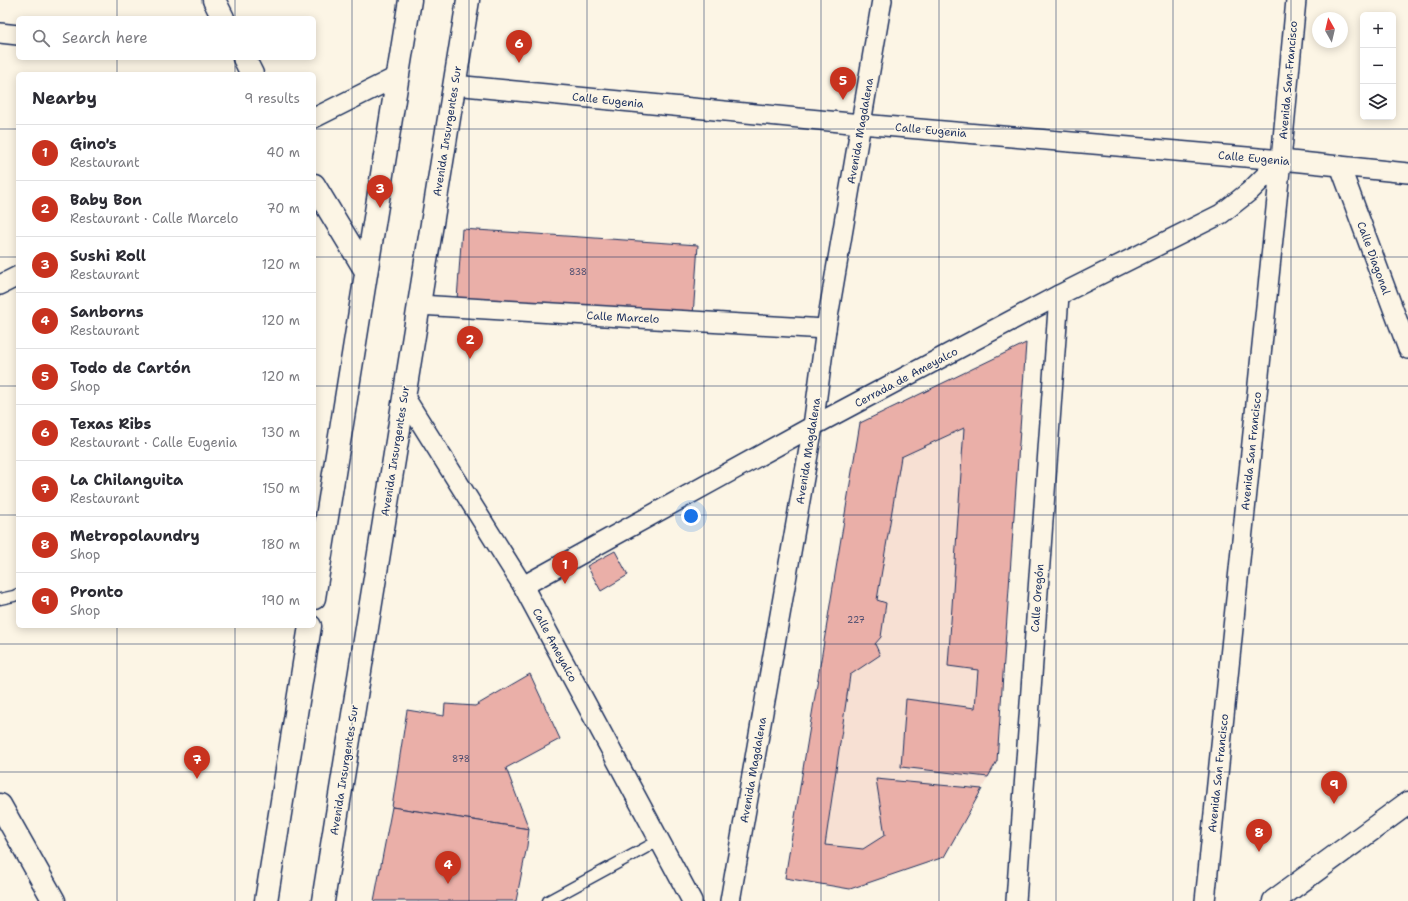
<!DOCTYPE html>
<meta charset="utf-8">
<style>
body{margin:0;font-family:"Shantell Sans",sans-serif;background:#f2f2f3;color:#2b2b33}
.controls{position:absolute;right:12px;top:12px;display:grid;overflow:hidden;border-radius:6px;box-shadow:0 2px 10px #0003}
.controls button{width:36px;height:36px;display:grid;place-items:center;padding:0;border:0;border-bottom:1px solid #e1e1e2;background:#fff;color:#2b2b33;font:20px sans-serif}
.compass{position:absolute;left:1312px;top:12px;width:36px;height:36px;border-radius:50%;background:#fff;box-shadow:0 2px 10px #0003;rotate:352deg}
.you{position:absolute;left:691px;top:516px;width:14px;height:14px;margin:-10px;border:3px solid #fff;border-radius:50%;background:#1a73e8;box-shadow:0 0 0 6px #1a73e833}
.badge{display:grid;place-items:center;width:26px;height:26px;border-radius:50%;background:#c8321e;color:#fff;font-size:13px;font-weight:700}
.pin{position:absolute;translate:-50% -33px;filter:drop-shadow(0 1px 2px #0008)}
.pin::after{content:'';position:absolute;top:21px;width:14px;height:12px;background:inherit;clip-path:polygon(0 0,100% 0,50% 100%)}
.list{margin:0;padding:0;list-style:none}
h2{display:flex;justify-content:space-between;align-items:center;height:52px;margin:0;padding:0 16px;font-size:17px}
h2 small{font-size:13px;font-weight:400;color:#7c7c81}
.list li{display:grid;grid-template-columns:26px 1fr auto;gap:12px;align-items:center;box-sizing:border-box;height:56px;padding:0 16px;border-top:1px solid #e1e1e2}
.list b{display:block;font-size:15px;white-space:nowrap}
.list p{margin:0;font-size:13px;white-space:nowrap;color:#7c7c81}
.list em{font-size:13px;font-style:normal;color:#7c7c81}
.icon{flex:none;width:22px;height:22px;fill:none;stroke:currentColor;stroke-width:2;stroke-linecap:round;stroke-linejoin:round}
.map{position:relative;flex:none;width:1408px;height:901px;overflow:hidden}
.search{position:absolute;background:#fff;box-shadow:0 2px 10px #0003;left:16px;top:16px;width:300px;height:44px;display:flex;align-items:center;gap:10px;box-sizing:border-box;padding:0 14px;border-radius:6px;color:#7c7c81;font-size:15px}
.panel{position:absolute;background:#fff;box-shadow:0 2px 10px #0003;left:16px;top:72px;width:300px;height:556px;border-radius:6px}
.map>svg:first-child{display:block}
</style>
<div class="map">
<svg width="1408" height="901" viewBox="0 0 1408 901">
<rect width="100%" height="100%" fill="#fcf5e5"/>
<filter id="ink" filterUnits="userSpaceOnUse"><feTurbulence type="fractalNoise" baseFrequency=".025" numOctaves="2"/><feDisplacementMap in="SourceGraphic" scale="8" xChannelSelector="R" yChannelSelector="G"/><feConvolveMatrix kernelMatrix="1 2 1 2 8 2 1 2 1" color-interpolation-filters="sRGB"/></filter>
<g filter="url(#ink)">
<!-- built -->
<path fill="#f7e0d3" d="M1026 343 997 761 944 857 850 889 785 878 860 423Z"/>
<!-- building -->
<g fill="#eaafa8" stroke="#1b2f5e">
<path d="M462 229 698 245 693 316 457 300Z"/>
<path d="M1026 343 997 761 988 777 901 767 906 699 975 708 978 670 948 666 964 428 901 457 877 600 886 603 881 637 875 644 880 655 850 675 825 845 863 849 885 835 876 779 982 789 944 857 850 889 785 878 860 423Z"/>
<path d="M615 551 628 575 601 591 587 566Z"/>
<path d="M530 674 560 739 506 768 529 829 392 807 407 710 444 716 445 704 475 706Z"/>
<path d="M392 807 529 829 527 846 516 901H374Z"/>
</g>
<g fill="none" stroke-linecap="round" stroke-linejoin="round">
<!-- lane casing -->
<g stroke="#1b2f5e" stroke-width="13">
<g id="lane">
<path d="M0 599 14 596 18 594"/>
<path d="M548 901 660 840"/>
</g>
</g>
<!-- street casing -->
<g stroke="#1b2f5e" stroke-width="22">
<g id="street">
<path d="M0 33 18 35"/>
<path d="M454 85 861 124 1281 160 1408 173"/>
<path d="M314 118 398 76"/>
<path d="M1340 166 1408 349"/>
<path d="M0 285 18 276"/>
<path d="M419 305 826 329"/>
<path d="M404 396 523 586 692 901"/>
<path d="M523 586 813 426 1059 295 1221 214 1250 191 1281 160"/>
<path d="M730 901 813 426 826 329 882 0"/>
<path d="M1016 901 1059 295"/>
<path d="M1205 901 1281 160 1296 0"/>
</g>
</g>
<!-- secondary casing -->
<g stroke="#1b2f5e" stroke-width="25">
<g id="secondary">
<path d="M214 0 223 18"/>
<path d="M244 58 252 74"/>
<path d="M314 185 366 271"/>
<path d="M314 598 410 0"/>
<path d="M0 805 54 901"/>
<path d="M266 901 310 626"/>
<path d="M323 901 468 0"/>
</g>
</g>
<!-- primary casing -->
<g stroke="#1b2f5e" stroke-width="25">
<path id="primary" d="M1274 901 1408 803"/>
</g>
<!-- lane -->
<use href="#lane" stroke="#fcf5e5" stroke-width="10"/>
<!-- street -->
<use href="#street" stroke="#fcf5e5" stroke-width="19"/>
<!-- secondary -->
<use href="#secondary" stroke="#fcf5e5" stroke-width="22"/>
<!-- primary -->
<use href="#primary" stroke="#fcf5e5" stroke-width="22"/>
</g>
</g>
<!-- grid -->
<path fill="none" stroke="#1b2f5e" stroke-width="1" stroke-opacity="0.55" d="M117 0V18M235 0V18M352 0V901M469 0V901M587 0V901M704 0V901M821 0V901M939 0V901M1056 0V901M1173 0V901M1291 0V901M117 58V74M235 58V74M0 129H18M314 129H1408M0 257H18M314 257H1408M0 386H18M314 386H1408M0 515H18M314 515H1408M117 626V901M235 626V901M0 644H1408M0 772H1408"/>
<g text-anchor="middle" stroke-width="3" stroke-linejoin="round" paint-order="stroke">
<!-- number labels -->
<g font-size="9" fill="#4f4f70">
<text x="578" y="275">838</text>
<text x="856" y="623">227</text>
<text x="461" y="762">878</text>
</g>
<!-- street labels -->
<g font-size="11" fill="#1b2f5e" stroke="#fcf5e5">
<text transform="translate(1288 80) rotate(-85)" y="4">Avenida San Francisco</text>
<text transform="translate(608 100) rotate(6)" y="4">Calle Eugenia</text>
<text transform="translate(931 130) rotate(5)" y="4">Calle Eugenia</text>
<text transform="translate(447 131) rotate(-81)" y="4">Avenida Insurgentes Sur</text>
<text transform="translate(860 131) rotate(-80)" y="4">Avenida Magdalena</text>
<text transform="translate(1254 158) rotate(5)" y="4">Calle Eugenia</text>
<text transform="translate(1374 258) rotate(70)" y="4">Calle Diagonal</text>
<text transform="translate(623 317) rotate(3)" y="4">Calle Marcelo</text>
<text transform="translate(906 377) rotate(-28)" y="4">Cerrada de Ameyalco</text>
<text transform="translate(395 451) rotate(-81)" y="4">Avenida Insurgentes Sur</text>
<text transform="translate(808 451) rotate(-81)" y="4">Avenida Magdalena</text>
<text transform="translate(1251 451) rotate(-84)" y="4">Avenida San Francisco</text>
<text transform="translate(1037 598) rotate(-86)" y="4">Calle Oregón</text>
<text transform="translate(555 645) rotate(62)" y="4">Calle Ameyalco</text>
<text transform="translate(344 770) rotate(-81)" y="4">Avenida Insurgentes Sur</text>
<text transform="translate(753 770) rotate(-80)" y="4">Avenida Magdalena</text>
<text transform="translate(1218 773) rotate(-84)" y="4">Avenida San Francisco</text>
</g>
</g>
</svg>
<div class="controls">
<button>+</button>
<button>−</button>
<button><svg class="icon" aria-label="layers" viewBox="0 0 24 24"><path d="M12 4l9 5-9 5-9-5zM3 14l9 5 9-5"/></svg></button>
</div>
<svg class="compass" viewBox="-18 -18 36 36"><path d="M0-13l5 13h-10z" fill="#e53935"/><path d="M0 13l5-13h-10z" fill="#7c7c81"/></svg>
<div class="you"></div>
<div class="pin badge" style="left:565px;top:584px">1</div>
<div class="pin badge" style="left:470px;top:359px">2</div>
<div class="pin badge" style="left:380px;top:208px">3</div>
<div class="pin badge" style="left:448px;top:884px">4</div>
<div class="pin badge" style="left:843px;top:100px">5</div>
<div class="pin badge" style="left:519px;top:63px">6</div>
<div class="pin badge" style="left:197px;top:779px">7</div>
<div class="pin badge" style="left:1259px;top:852px">8</div>
<div class="pin badge" style="left:1334px;top:804px">9</div>
<div class="search"><svg class="icon" aria-label="search" viewBox="0 0 24 24"><circle cx="10" cy="10" r="6"/><path d="M15 15l6 6"/></svg>Search here</div>
<section class="panel">
<h2>Nearby<small>9 results</small></h2>
<ul class="list">
<li><span class="badge">1</span><div><b>Gino's</b><p>Restaurant</p></div><em>40 m</em></li>
<li><span class="badge">2</span><div><b>Baby Bon</b><p>Restaurant · Calle Marcelo</p></div><em>70 m</em></li>
<li><span class="badge">3</span><div><b>Sushi Roll</b><p>Restaurant</p></div><em>120 m</em></li>
<li><span class="badge">4</span><div><b>Sanborns</b><p>Restaurant</p></div><em>120 m</em></li>
<li><span class="badge">5</span><div><b>Todo de Cartón</b><p>Shop</p></div><em>120 m</em></li>
<li><span class="badge">6</span><div><b>Texas Ribs</b><p>Restaurant · Calle Eugenia</p></div><em>130 m</em></li>
<li><span class="badge">7</span><div><b>La Chilanguita</b><p>Restaurant</p></div><em>150 m</em></li>
<li><span class="badge">8</span><div><b>Metropolaundry</b><p>Shop</p></div><em>180 m</em></li>
<li><span class="badge">9</span><div><b>Pronto</b><p>Shop</p></div><em>190 m</em></li>
</ul>
</section>
</div>
